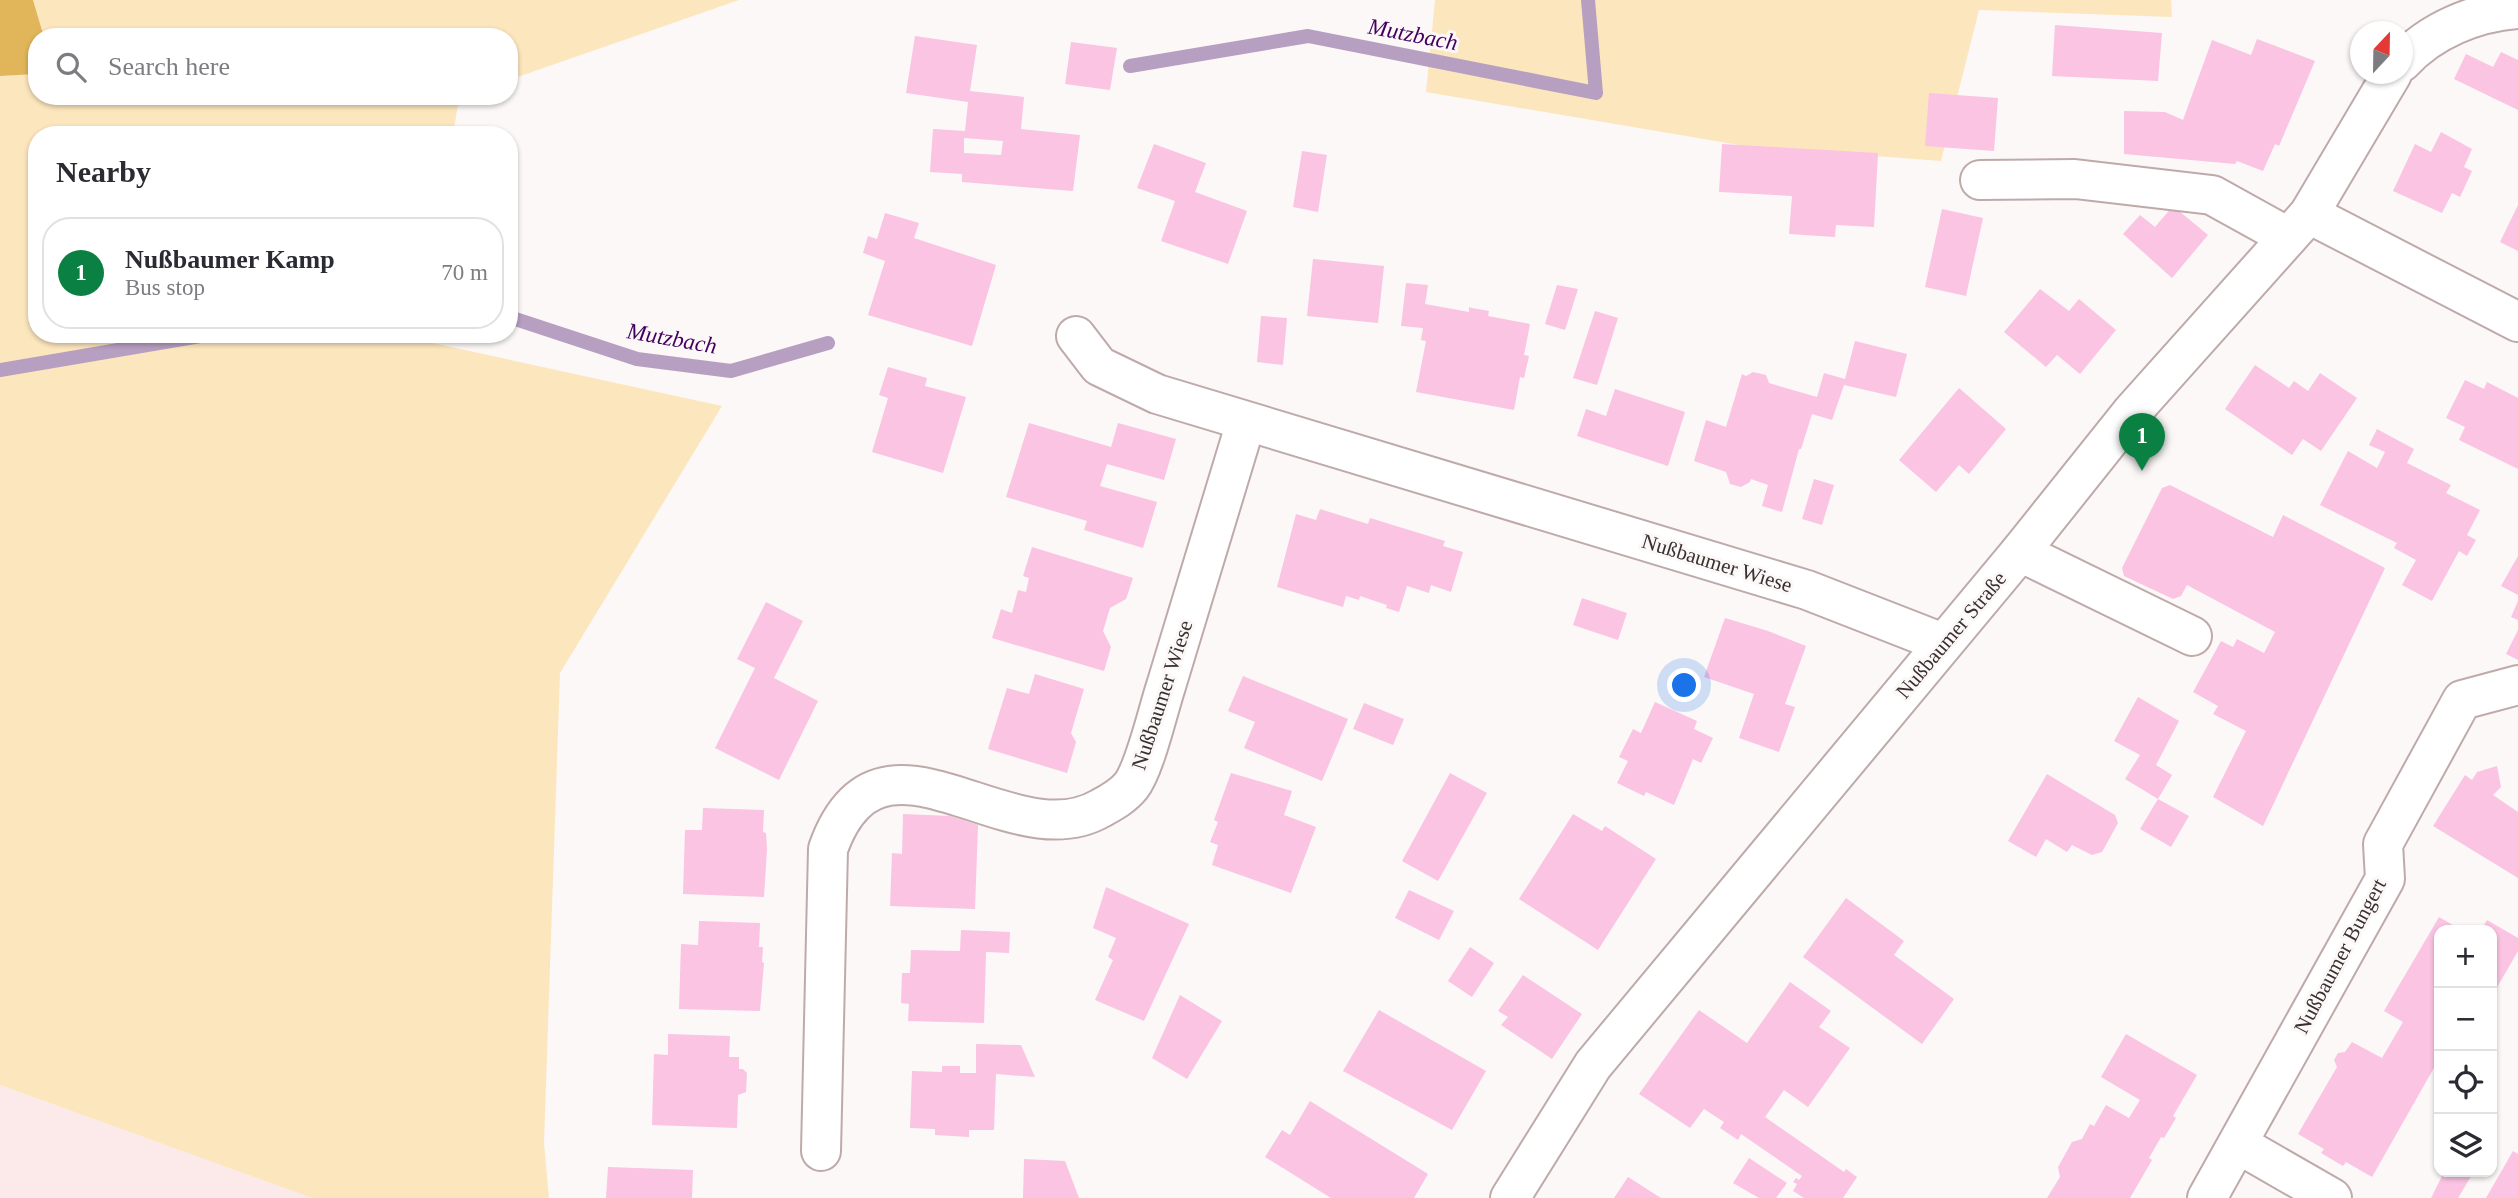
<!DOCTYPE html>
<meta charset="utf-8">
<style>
body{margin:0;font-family:Georgia,serif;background:#f7f7f7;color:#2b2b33}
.controls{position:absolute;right:21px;bottom:21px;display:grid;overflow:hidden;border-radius:14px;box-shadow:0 2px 5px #0004}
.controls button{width:63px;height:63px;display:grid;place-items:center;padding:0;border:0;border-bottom:2px solid #e1e1e2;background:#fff;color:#2b2b33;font:35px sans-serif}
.compass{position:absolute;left:2350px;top:21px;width:63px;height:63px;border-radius:50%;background:#fff;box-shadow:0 2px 5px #0004;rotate:22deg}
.you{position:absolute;left:1685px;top:686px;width:24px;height:24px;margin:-18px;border:5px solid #fff;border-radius:50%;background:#1a73e8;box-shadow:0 0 0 10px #1a73e833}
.badge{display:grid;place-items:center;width:46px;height:46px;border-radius:50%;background:#0b8043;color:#fff;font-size:23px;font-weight:700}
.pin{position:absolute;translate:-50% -58px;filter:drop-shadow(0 2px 4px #0008)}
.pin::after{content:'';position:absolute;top:37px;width:24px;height:21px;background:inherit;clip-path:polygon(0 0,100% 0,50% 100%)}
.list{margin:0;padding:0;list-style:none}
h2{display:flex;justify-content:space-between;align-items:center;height:91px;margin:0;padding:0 28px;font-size:30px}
h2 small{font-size:23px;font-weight:400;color:#7c7c81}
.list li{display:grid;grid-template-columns:46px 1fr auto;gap:21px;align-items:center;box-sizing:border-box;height:112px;margin:0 14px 14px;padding:0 14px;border:2px solid #e1e1e2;border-radius:28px}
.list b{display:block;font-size:26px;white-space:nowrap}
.list p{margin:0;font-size:23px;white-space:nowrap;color:#7c7c81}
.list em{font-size:23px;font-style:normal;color:#7c7c81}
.icon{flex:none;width:38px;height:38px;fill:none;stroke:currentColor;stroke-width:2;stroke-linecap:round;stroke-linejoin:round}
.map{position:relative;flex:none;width:2518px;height:1198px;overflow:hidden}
.search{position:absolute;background:#fff;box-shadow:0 2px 5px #0004;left:28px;top:28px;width:490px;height:77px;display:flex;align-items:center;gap:18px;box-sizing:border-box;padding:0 24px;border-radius:28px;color:#7c7c81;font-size:26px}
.panel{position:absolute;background:#fff;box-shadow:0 2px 5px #0004;left:28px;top:126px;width:490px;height:217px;border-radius:28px}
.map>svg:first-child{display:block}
</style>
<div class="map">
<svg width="2518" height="1198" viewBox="0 0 2518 1198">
<rect width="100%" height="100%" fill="#fcf8f8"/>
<!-- built -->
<path fill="#fce9e9" d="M0 1085 312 1198H0Z"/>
<!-- green -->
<g fill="#fce6bd">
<path d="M33 0H739L509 80V37H44Z"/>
<path d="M1435 0H2171L2172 17 1979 10 1941 161 1745 146 1426 92Z"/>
<path d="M37 74V96H463L459 98 453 135H37V334H428V342L722 406 560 673 544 1143 549 1198H312L0 1085V76Z"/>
</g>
<!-- forest -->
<path fill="#e1b559" d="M0 0H33L44 37H37V74L0 76Z"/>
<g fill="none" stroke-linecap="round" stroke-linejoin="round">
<!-- stream -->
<g stroke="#b69fc1" stroke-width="14">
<path d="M1130 66 1308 36 1596 93 1588 0"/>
<path d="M509 317 637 359 731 371 828 343"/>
<path d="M0 370 212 334"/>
</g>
</g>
<!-- building -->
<g fill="#fac4e2" fill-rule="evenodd">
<path d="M2055 25 2162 33 2158 81 2052 76Z"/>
<path d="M915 36 977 45 970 91 1024 97 1021 129 1080 135 1073 191 962 182V174L930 172 933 129 965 131 968 102 906 93ZM964 138 1003 141 1001 155 964 153Z"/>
<path d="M2257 39 2315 61 2279 146 2275 144 2263 171 2237 161 2235 164 2124 154V111L2165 112 2183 120 2212 40 2251 55Z"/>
<path d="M1071 42 1117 48 1110 90 1065 84Z"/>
<path d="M2501 52 2518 60V110L2454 79 2466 54 2493 67Z"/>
<path d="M1929 93 1998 98 1994 151 1925 146Z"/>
<path d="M2441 132 2472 149 2464 167 2472 171 2460 197 2452 193 2442 213 2393 191 2415 144 2431 152Z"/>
<path d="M1154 144 1206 163 1195 192 1247 211 1228 264 1161 241 1175 201 1137 188Z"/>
<path d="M1722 144 1878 153 1874 227 1836 225 1835 237 1789 234 1792 196 1719 192Z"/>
<path d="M1302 151 1327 155 1318 212 1293 207Z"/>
<path d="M2518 205V251L2500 242Z"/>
<path d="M2173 206 2208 235 2172 278 2123 234 2140 215 2155 227Z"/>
<path d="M1942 209 1983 218 1966 296 1925 287Z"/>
<path d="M885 213 919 223 914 238 996 265 972 346 868 315 885 261 863 253 868 236 877 239Z"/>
<path d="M1313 259 1384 266 1378 323 1307 316Z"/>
<path d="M1406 283 1428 285 1425 304 1469 312V307L1472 308 1489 311 1488 316 1530 324 1524 355 1529 356 1524 378 1520 377 1514 410 1416 392 1426 341 1421 340 1423 328 1401 326Z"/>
<path d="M1557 285 1578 289 1565 330 1545 324Z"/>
<path d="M2040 289 2069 311 2079 299 2116 330 2080 374 2057 355 2046 367 2004 332Z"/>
<path d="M1595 311 1618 318 1597 385 1573 378Z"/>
<path d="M1261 316 1287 318 1283 365 1257 362Z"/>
<path d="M1855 341 1907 354 1896 397 1844 385 1832 420 1812 414 1801 449H1799L1782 512 1762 506 1768 485 1751 479 1750 482 1741 487 1730 484 1726 472 1694 461 1706 420 1726 427 1742 374 1746 376 1753 372 1766 375 1769 383 1817 397 1824 373 1845 379Z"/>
<path d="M2255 365 2289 388 2294 381 2308 391 2320 373 2357 398 2321 451 2303 439 2292 455 2225 409Z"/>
<path d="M888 367 927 378 925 386 966 397 943 473 872 452 888 398 879 395Z"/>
<path d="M2465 380 2484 389 2487 382 2518 398V469L2459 440 2465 427 2446 418Z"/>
<path d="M1959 388 2006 429 1969 474 1959 465 1936 492 1899 460Z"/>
<path d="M1615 389 1685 412 1668 466 1577 436 1586 409 1606 416Z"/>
<path d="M1029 423 1111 447 1118 423 1176 439 1164 480 1107 464 1100 486 1157 502 1143 548 1084 530 1087 521 1006 497Z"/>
<path d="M2377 429 2414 449 2407 463 2451 485 2446 493 2480 510 2467 535 2476 540 2467 556 2459 551 2432 601 2402 585 2416 560 2394 548 2397 543 2320 505 2348 451 2377 468 2385 452 2369 445Z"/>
<path d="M1814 479 1834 485 1822 525 1802 519Z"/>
<path d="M2170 485 2273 537 2283 515 2385 568 2263 826 2213 797 2246 731 2213 714 2218 706 2193 692 2221 641 2233 647 2237 639 2264 653 2275 632 2187 585 2181 596 2173 599 2124 576 2122 568 2162 488Z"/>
<path d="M1320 509 1368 524 1370 518 1445 541 1443 546 1463 552 1451 592 1431 585 1429 593 1407 586 1399 612 1386 608 1387 605 1360 596 1359 600 1346 596 1343 607 1277 587 1296 514 1316 520Z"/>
<path d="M1032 547 1133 578 1126 599 1110 608 1103 631 1111 647 1104 671 992 638 1001 609 1012 613 1018 590 1026 592 1029 578 1023 576Z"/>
<path d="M2518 556V595L2501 586Z"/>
<path d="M1582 598 1627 613 1618 640 1573 625Z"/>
<path d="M2518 601V620L2511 617Z"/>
<path d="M766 602 803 621 774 678 818 701 779 780 715 748 755 668 737 659Z"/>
<path d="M1725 618 1768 631 1806 646 1785 704 1795 707 1779 752 1739 738 1754 694 1704 677Z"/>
<path d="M2518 630V660L2506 654Z"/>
<path d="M1035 674 1084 689 1071 733 1076 742 1067 773 988 749 1007 688 1029 694Z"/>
<path d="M1243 676 1348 719 1322 781 1244 748 1255 722 1228 711Z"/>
<path d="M2138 697 2179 721 2156 765 2172 775 2158 799 2125 779 2140 755 2114 741Z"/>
<path d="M1655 702 1697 721 1694 729 1713 738 1701 763 1693 759 1674 805 1646 792 1644 796 1617 783 1628 761 1619 757 1633 729 1641 733Z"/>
<path d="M1364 703 1404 719 1393 745 1353 729Z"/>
<path d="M2497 766 2501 787 2493 795 2518 812V878L2433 826 2465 775 2472 780 2477 772Z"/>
<path d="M1231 773 1292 791 1284 815 1316 827 1291 893 1212 865 1218 845 1210 842 1218 822 1214 820Z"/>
<path d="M1450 773 1487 793 1438 881 1402 861Z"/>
<path d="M2047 774 2115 815 2118 823 2102 852 2092 855 2072 845 2067 852 2046 839 2036 857 2008 841Z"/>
<path d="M2158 799 2189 816 2171 847 2140 829Z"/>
<path d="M703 808 764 810 763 832 766 833 767 849 764 897 683 894 685 830H702Z"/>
<path d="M903 814 950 816 978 825 975 909 890 906 892 853 902 854Z"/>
<path d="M1573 814 1602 831 1605 826 1656 859 1598 950 1519 899Z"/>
<path d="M1106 887 1189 924 1144 1021 1095 1000 1113 960 1108 957 1116 938 1093 928Z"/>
<path d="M1409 890 1454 911 1439 940 1395 918Z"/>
<path d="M1846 898 1904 941 1894 955 1954 999 1922 1044 1803 957Z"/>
<path d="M2439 917 2461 930H2439V1059L2372 1177 2346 1162 2343 1166 2321 1153 2324 1149 2298 1134 2337 1067 2334 1060 2338 1053 2345 1052 2352 1042 2382 1058 2403 1022 2384 1011Z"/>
<path d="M2487 920 2518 938V951L2492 996V930H2481Z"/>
<path d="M699 921 760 923 759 947H763L762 962 764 963 760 1011 679 1009 681 944 698 945Z"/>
<path d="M961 930 1010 932 1009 953 986 952 984 1023 908 1021 909 1004 901 1003 902 973H910L911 950 960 951Z"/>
<path d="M1470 947 1494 963 1472 997 1448 981Z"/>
<path d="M1523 975 1582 1014 1552 1059 1501 1025 1508 1017 1498 1011Z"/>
<path d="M1790 982 1831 1011 1819 1027 1850 1048 1808 1107 1784 1090 1765 1117 1844 1172 1846 1169 1857 1177 1843 1198H1804L1793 1191 1797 1184 1793 1182 1796 1178 1799 1180 1802 1176 1741 1134 1738 1140 1720 1128 1724 1122 1704 1109 1690 1128 1639 1094 1699 1010 1747 1043Z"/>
<path d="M1180 995 1222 1021 1187 1079 1152 1058Z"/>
<path d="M1379 1010 1486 1071 1452 1130 1343 1071Z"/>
<path d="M668 1034 730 1036 729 1057H739V1069H743L747 1073 746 1092 738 1095 737 1128 652 1125 654 1054 668 1055Z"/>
<path d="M2126 1034 2197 1075 2173 1116 2176 1118 2164 1138 2161 1137 2149 1158 2152 1160 2130 1198H2047L2060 1177 2058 1167 2072 1142 2082 1139 2090 1124 2094 1126 2106 1105 2129 1118 2140 1100 2101 1077Z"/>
<path d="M976 1044 1021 1045 1035 1077 996 1074 994 1130H969V1137L935 1135V1129L910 1128 912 1071 942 1072V1066H960V1073H976Z"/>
<path d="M1310 1101 1428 1174 1414 1198H1331L1265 1157 1282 1130 1290 1135Z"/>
<path d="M2513 1151 2518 1154V1198H2486Z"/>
<path d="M1749 1158 1787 1183 1776 1198H1759L1733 1183Z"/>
<path d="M1024 1159 1065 1161 1079 1198H1023Z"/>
<path d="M608 1167 693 1170 692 1198H606Z"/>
<path d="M2444 1172 2473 1173 2458 1198H2431Z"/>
<path d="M1628 1177 1661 1198H1614Z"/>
</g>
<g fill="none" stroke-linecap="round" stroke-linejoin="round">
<!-- minor casing -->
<g stroke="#bfaaaa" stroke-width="42">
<g id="minor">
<path d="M2402 62C2431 30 2476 12 2518 9"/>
<path d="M1980 180 2075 179 2212 195 2288 237"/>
<path d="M2309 214 2518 322"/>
<path d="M1076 336 1099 366 1157 394 1807 590 1943 643"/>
<path d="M2020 552 2192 636"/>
<path d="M2238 1144 2332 1198"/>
<path d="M821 1151 828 849C880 702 1009 862 1101 808 1112 802 1123 796 1131 786 1145 768 1158 710 1166 686 1192 598 1219 510 1246 422"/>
<path d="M1510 1198 1593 1065 2020 552 2131 413 2309 214 2392 74"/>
<path d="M2207 1198 2385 879 2383 844 2462 700 2518 685"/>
</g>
</g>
<!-- minor -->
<use href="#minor" stroke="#fff" stroke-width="38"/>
</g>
<g text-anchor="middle" stroke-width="6" stroke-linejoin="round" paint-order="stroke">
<!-- street labels -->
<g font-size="21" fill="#393030" stroke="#fcf8f8">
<text transform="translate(1717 563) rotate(17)" y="7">Nußbaumer Wiese</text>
<text transform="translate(1951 635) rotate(-50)" y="7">Nußbaumer Straße</text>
<text transform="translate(1162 695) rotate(-72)" y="7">Nußbaumer Wiese</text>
<text transform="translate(2340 956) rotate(-62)" y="7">Nußbaumer Bungert</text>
</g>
<!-- water labels -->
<g font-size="23" font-style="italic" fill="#440061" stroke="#fcf8f8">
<text transform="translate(1413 34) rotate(11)" y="8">Mutzbach</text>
<text transform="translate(672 338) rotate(10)" y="8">Mutzbach</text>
</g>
</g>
</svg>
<div class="controls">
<button>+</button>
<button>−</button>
<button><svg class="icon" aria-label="locate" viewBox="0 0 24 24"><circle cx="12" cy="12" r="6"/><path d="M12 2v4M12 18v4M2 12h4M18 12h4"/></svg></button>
<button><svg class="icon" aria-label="layers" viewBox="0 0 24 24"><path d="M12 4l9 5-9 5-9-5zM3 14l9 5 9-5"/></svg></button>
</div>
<svg class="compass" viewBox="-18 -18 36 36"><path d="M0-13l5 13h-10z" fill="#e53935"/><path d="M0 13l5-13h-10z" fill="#7c7c81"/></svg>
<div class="you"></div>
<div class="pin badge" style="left:2142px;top:471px">1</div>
<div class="search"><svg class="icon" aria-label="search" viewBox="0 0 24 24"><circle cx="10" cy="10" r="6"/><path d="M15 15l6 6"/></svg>Search here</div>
<section class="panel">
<h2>Nearby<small></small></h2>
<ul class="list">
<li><span class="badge">1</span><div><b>Nußbaumer Kamp</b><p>Bus stop</p></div><em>70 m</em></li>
</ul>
</section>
</div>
